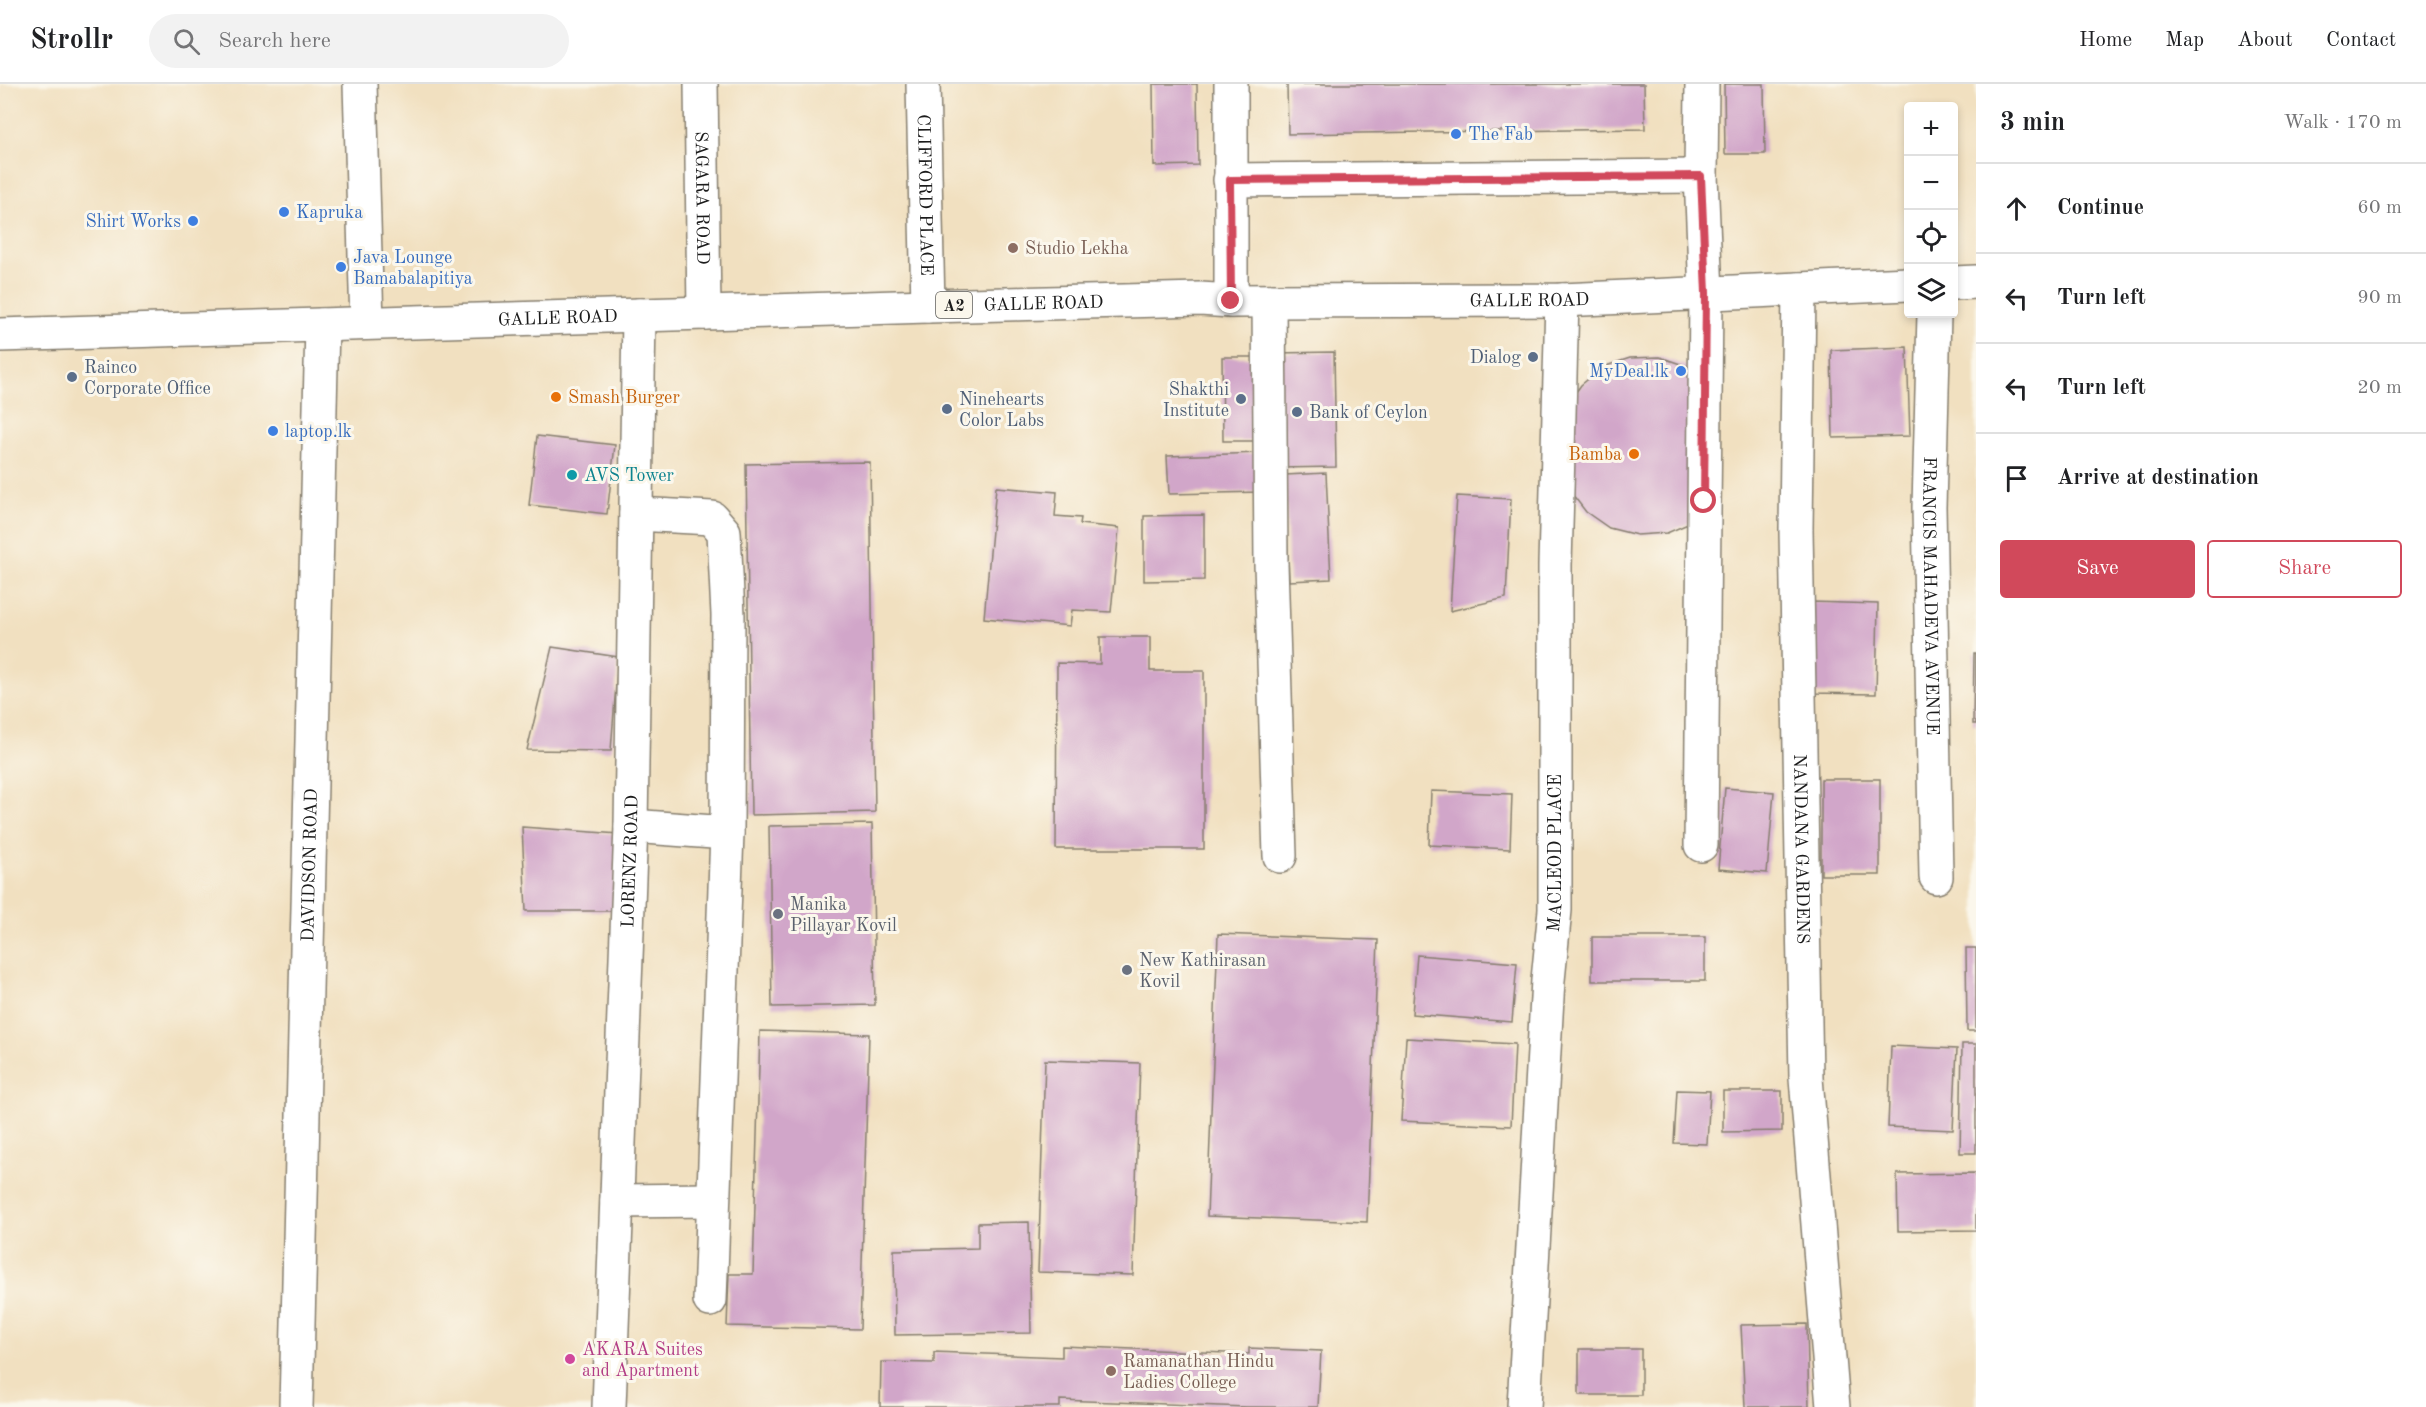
<!DOCTYPE html>
<meta charset="utf-8">
<style>
body{margin:0;font-family:"Old Standard TT",serif;background:#f2f2f2;color:#202124}
.controls{position:absolute;right:18px;top:18px;display:grid;overflow:hidden;border-radius:6px;box-shadow:0 3px 9px #0003}
.controls button{width:54px;height:54px;display:grid;place-items:center;padding:0;border:0;border-bottom:2px solid #e0e0e0;background:#fff;color:#202124;font:30px sans-serif}
.stop{position:absolute;width:18px;height:18px;margin:-14px;border:4px solid #d1495b;border-radius:50%;background:#fff}
.stop.end{background:#d1495b;border-color:#fff;box-shadow:0 2px 6px #0008}
.list{margin:0;padding:0;list-style:none}
h2{display:flex;justify-content:space-between;align-items:center;height:78px;margin:0;padding:0 24px;font-size:26px}
h2 small{font-size:20px;font-weight:400;color:#757577}
.list li{display:grid;grid-template-columns:39px 1fr auto;gap:18px;align-items:center;box-sizing:border-box;height:90px;padding:0 24px;border-top:2px solid #e0e0e0}
.list b{display:block;font-size:22px;white-space:nowrap}
.list em{font-size:20px;font-style:normal;color:#757577}
.actions{display:flex;gap:12px;padding:18px 24px}
.actions a{flex:1;padding:14px 0;border:2px solid #d1495b;border-radius:6px;text-align:center;font-size:21px;color:#d1495b}
.actions .main{background:#d1495b;color:#fff}
.icon{flex:none;width:33px;height:33px;fill:none;stroke:currentColor;stroke-width:2;stroke-linecap:round;stroke-linejoin:round}
.map{position:relative;flex:none;width:1976px;height:1323px;overflow:hidden}
header{display:flex;align-items:center;gap:36px;box-sizing:border-box;height:84px;padding:0 30px;background:#fff;border-bottom:2px solid #e0e0e0}
header strong{font-size:28px}
nav{display:flex;gap:33px;margin-inline-start:auto;font-size:21px}
.search{width:420px;height:54px;background:#f2f2f2;display:flex;align-items:center;gap:15px;box-sizing:border-box;padding:0 21px;border-radius:33px;color:#757577;font-size:22px}
main{display:flex}
aside{flex:1;background:#fff}
.map>svg:first-child{display:block}
</style>
<header>
<strong>Strollr</strong>
<div class="search"><svg class="icon" aria-label="search" viewBox="0 0 24 24"><circle cx="10" cy="10" r="6"/><path d="M15 15l6 6"/></svg>Search here</div>
<nav><a>Home</a><a>Map</a><a>About</a><a>Contact</a></nav>
</header>
<main>
<div class="map">
<svg width="1976" height="1323" viewBox="0 0 1976 1323">
<rect width="100%" height="100%" fill="#fbf7ec"/>
<filter id="ink" filterUnits="userSpaceOnUse"><feTurbulence type="fractalNoise" baseFrequency=".0167" numOctaves="2"/><feDisplacementMap in="SourceGraphic" scale="12" xChannelSelector="R" yChannelSelector="G"/><feConvolveMatrix kernelMatrix="1 2 1 2 8 2 1 2 1" color-interpolation-filters="sRGB"/></filter>
<filter id="wash" filterUnits="userSpaceOnUse"><feTurbulence type="fractalNoise" baseFrequency=".008" numOctaves="4" result="noise"/><feDisplacementMap in="SourceGraphic" scale="24" xChannelSelector="R" yChannelSelector="G"/><feGaussianBlur stdDeviation="1.35" result="paint"/><feColorMatrix in="noise" values="0 0 0 0 0 0 0 0 0 0 0 0 0 0 0 0 0 1.4 0 .05"/><feComposite in="paint" operator="in"/></filter>
<g filter="url(#wash)">
<rect width="100%" height="100%" fill="#f1e0c0"/>
<g id="blocks">
<!-- building -->
<g fill="#d1a6c9">
<path d="M1153 0H1197L1198 81 1154 82Z"/>
<path d="M1287 0H1644L1645 45 1288 50Z"/>
<path d="M1724 0H1764L1765 70H1725Z"/>
<path d="M1907 263 1910 352 1833 354 1831 266Z"/>
<path d="M1334 268 1336 383 1277 384 1275 269Z"/>
<path d="M1222 273H1259L1260 357H1223Z"/>
<path d="M1660 273 1689 283 1706 298 1695 437 1667 449 1637 451 1609 444 1586 428 1569 406 1565 324 1581 301 1603 283 1630 274Z"/>
<path d="M537 352 615 361 607 430 529 421Z"/>
<path d="M1261 369 1262 408 1169 410 1167 372Z"/>
<path d="M870 378 875 728 751 731 746 380Z"/>
<path d="M1326 389 1331 495 1289 497 1285 391Z"/>
<path d="M996 403 1057 408 1055 432 1081 434 1080 440 1119 444 1111 528 1072 526 1070 542 984 534Z"/>
<path d="M1457 412 1511 415 1506 514 1450 527Z"/>
<path d="M1204 431V496L1144 497V432Z"/>
<path d="M1811 518 1878 520 1876 610 1809 609Z"/>
<path d="M1100 553H1150V587H1204V765H1056L1057 579 1100 580Z"/>
<path d="M552 563 618 573 611 667 527 666Z"/>
<path d="M1974 569H1976V640H1973Z"/>
<rect x="1821" y="695" width="59" height="96"/>
<path d="M1725 704 1774 708 1767 789 1718 785Z"/>
<path d="M1431 707 1512 710 1510 765 1429 761Z"/>
<path d="M872 740 875 921 772 923 769 742Z"/>
<path d="M522 743 619 750 613 827H526Z"/>
<path d="M1218 850 1378 856 1367 1138 1207 1132Z"/>
<rect x="1592" y="853" width="113" height="44"/>
<path d="M1966 864H1976V947H1967Z"/>
<path d="M1417 871 1517 879 1512 938 1412 930Z"/>
<path d="M760 947 869 950 860 1245 727 1242 729 1190H753Z"/>
<path d="M1406 954 1515 960 1511 1042 1401 1037Z"/>
<path d="M1962 960H1976V1069H1960Z"/>
<path d="M1891 962 1957 965 1953 1046 1888 1043Z"/>
<path d="M1045 976 1140 979 1133 1191 1038 1188Z"/>
<path d="M1677 1006 1710 1007 1707 1060 1674 1059Z"/>
<path d="M1723 1007H1782V1047L1723 1048Z"/>
<path d="M1976 1089V1146L1898 1147 1897 1090Z"/>
<path d="M1029 1138 1031 1249 895 1251 894 1166 978 1164V1139Z"/>
<path d="M1807 1240 1809 1323H1745L1741 1241Z"/>
<path d="M1062 1262 1249 1270V1264L1321 1267 1318 1323H1247L1060 1316V1323H880L881 1278 934 1279V1268L1062 1273Z"/>
<rect x="1579" y="1265" width="62" height="46"/>
</g>
</g>
</g>
<g filter="url(#ink)">
<use href="#blocks" fill-opacity="0" stroke="#867e6e" stroke-width="1.5"/>
<g fill="none" stroke-linecap="round" stroke-linejoin="round">
<!-- minor casing -->
<g stroke="#867e6e" stroke-width="36">
<g id="minor">
<path d="M360 0 367 239"/>
<path id="s1" d="M701 0 704 229"/>
<path id="s2" d="M923 0 928 222"/>
<path d="M1230 96 1701 92"/>
<path id="s3" d="M1799 205 1796 446 1806 994 1833 1323"/>
<path d="M1231 217V0"/>
<path d="M1269 217 1271 480 1280 772"/>
<path id="s4" d="M1934 230 1929 423 1936 793"/>
<path d="M636 430 712 434 724 448 728 531 727 749 710 1216"/>
<path d="M631 742 727 749"/>
<path d="M1701 761 1706 209 1701 92 1702 0"/>
<path d="M617 1117 713 1116"/>
<path id="s5" d="M296 1323 322 241"/>
<path id="s6" d="M609 1323 631 742 639 231"/>
<path id="s7" d="M1524 1323 1548 896 1555 826V481L1562 216"/>
</g>
</g>
<!-- highway casing -->
<g stroke="#867e6e" stroke-width="36">
<g id="highway">
<path d="M1954 199 1976 198"/>
<path id="s8" d="M0 251 928 222 1200 215 1231 217 1562 216 1908 200"/>
</g>
</g>
<!-- minor -->
<use href="#minor" stroke="#fff" stroke-width="33"/>
<!-- highway -->
<use href="#highway" stroke="#fff" stroke-width="33"/>
</g>
</g>
<g fill="none" stroke-linecap="round" stroke-linejoin="round" filter="url(#ink)">
<!-- route -->
<path stroke="#d1495b" stroke-width="8" d="M1231 217 1230 96 1701 92 1706 209 1704 417"/>
</g>
<!-- markers -->
<g fill="#3f7fe0" stroke="#fbf7ec" stroke-width="2">
<circle cx="1456" cy="50" r="6"/>
<circle cx="284" cy="128" r="6"/>
<circle cx="193" cy="137" r="6"/>
<circle cx="341" cy="183" r="6"/>
<circle cx="1681" cy="287" r="6"/>
<circle cx="273" cy="347" r="6"/>
</g>
<g fill="#8d6e63" stroke="#fbf7ec" stroke-width="2">
<circle cx="1013" cy="164" r="6"/>
<circle cx="1111" cy="1287" r="6"/>
</g>
<g fill="#5c6f8a" stroke="#fbf7ec" stroke-width="2">
<circle cx="1533" cy="273" r="6"/>
<circle cx="72" cy="293" r="6"/>
<circle cx="1241" cy="315" r="6"/>
<circle cx="947" cy="325" r="6"/>
<circle cx="1297" cy="328" r="6"/>
</g>
<g fill="#e8710a" stroke="#fbf7ec" stroke-width="2">
<circle cx="556" cy="313" r="6"/>
<circle cx="1634" cy="370" r="6"/>
</g>
<circle fill="#0f9aa8" stroke="#fbf7ec" stroke-width="2" cx="572" cy="391" r="6"/>
<g fill="#6b7280" stroke="#fbf7ec" stroke-width="2">
<circle cx="778" cy="830" r="6"/>
<circle cx="1127" cy="886" r="6"/>
</g>
<circle fill="#d1479c" stroke="#fbf7ec" stroke-width="2" cx="570" cy="1275" r="6"/>
<g text-anchor="middle" stroke-width="6" stroke-linejoin="round" paint-order="stroke">
<!-- shield labels -->
<rect fill="#fbf7ec" stroke="#5f5e5a" stroke-width="1.5" x="936" y="208" width="36" height="26" rx="4.5"/>
<g font-size="16" font-weight="bold" fill="#1c1c1c">
<text x="954" y="227">A2</text>
</g>
<!-- shop labels -->
<g font-size="18" fill="#366cbe" stroke="#fbf7ec" text-anchor="start">
<text x="1468" y="56">The Fab</text>
<text x="296" y="134">Kapruka</text>
<text x="181" y="143" text-anchor="end">Shirt Works</text>
<text x="353" y="179">Java Lounge<tspan x="353" dy="21">Bamabalapitiya</tspan></text>
<text x="1669" y="293" text-anchor="end">MyDeal.lk</text>
<text x="285" y="353">laptop.lk</text>
</g>
<!-- street labels -->
<g font-size="18" fill="#1c1c1c" stroke="#fbf7ec">
<text dy="6" stroke="none"><textPath href="#s2" startOffset="111">CLIFFORD PLACE</textPath></text>
<text dy="6" stroke="none"><textPath href="#s1" startOffset="114">SAGARA ROAD</textPath></text>
<text dy="6" stroke="none"><textPath href="#s8" startOffset="1530">GALLE ROAD</textPath></text>
<text dy="6" stroke="none"><textPath href="#s8" startOffset="1044">GALLE ROAD</textPath></text>
<text dy="6" stroke="none"><textPath href="#s8" startOffset="558">GALLE ROAD</textPath></text>
<text dy="6" stroke="none"><textPath href="#s4" startOffset="282">FRANCIS MAHADEVA AVENUE</textPath></text>
<text dy="6" stroke="none"><textPath href="#s3" startOffset="560">NANDANA GARDENS</textPath></text>
<text dy="6" stroke="none"><textPath href="#s7" startOffset="555">MACLEOD PLACE</textPath></text>
<text dy="6" stroke="none"><textPath href="#s6" startOffset="546">LORENZ ROAD</textPath></text>
<text dy="6" stroke="none"><textPath href="#s5" startOffset="542">DAVIDSON ROAD</textPath></text>
</g>
<!-- education labels -->
<g font-size="18" fill="#785e54" stroke="#fbf7ec" text-anchor="start">
<text x="1025" y="170">Studio Lekha</text>
<text x="1123" y="1283">Ramanathan Hindu<tspan x="1123" dy="21">Ladies College</tspan></text>
</g>
<!-- service labels -->
<g font-size="18" fill="#4e5e75" stroke="#fbf7ec" text-anchor="start">
<text x="1521" y="279" text-anchor="end">Dialog</text>
<text x="84" y="289">Rainco<tspan x="84" dy="21">Corporate Office</tspan></text>
<text x="1229" y="311" text-anchor="end">Shakthi<tspan x="1229" dy="21">Institute</tspan></text>
<text x="959" y="321">Ninehearts<tspan x="959" dy="21">Color Labs</tspan></text>
<text x="1309" y="334">Bank of Ceylon</text>
</g>
<!-- food labels -->
<g font-size="18" fill="#c56008" stroke="#fbf7ec" text-anchor="start">
<text x="568" y="319">Smash Burger</text>
<text x="1622" y="376" text-anchor="end">Bamba</text>
</g>
<!-- culture labels -->
<g font-size="18" fill="#0d838f" stroke="#fbf7ec" text-anchor="start">
<text x="584" y="397">AVS Tower</text>
</g>
<!-- worship labels -->
<g font-size="18" fill="#5b616d" stroke="#fbf7ec" text-anchor="start">
<text x="790" y="826">Manika<tspan x="790" dy="21">Pillayar Kovil</tspan></text>
<text x="1139" y="882">New Kathirasan<tspan x="1139" dy="21">Kovil</tspan></text>
</g>
<!-- hotel labels -->
<g font-size="18" fill="#b23c85" stroke="#fbf7ec" text-anchor="start">
<text x="582" y="1271">AKARA Suites<tspan x="582" dy="21">and Apartment</tspan></text>
</g>
</g>
</svg>
<div class="controls">
<button>+</button>
<button>−</button>
<button><svg class="icon" aria-label="locate" viewBox="0 0 24 24"><circle cx="12" cy="12" r="6"/><path d="M12 2v4M12 18v4M2 12h4M18 12h4"/></svg></button>
<button><svg class="icon" aria-label="layers" viewBox="0 0 24 24"><path d="M12 4l9 5-9 5-9-5zM3 14l9 5 9-5"/></svg></button>
</div>
<div class="stop" style="left:1704px;top:417px"></div>
<div class="stop end" style="left:1231px;top:217px"></div>
</div>
<aside>
<h2>3 min<small>Walk · 170 m</small></h2>
<ul class="list">
<li><svg class="icon" aria-label="ahead" viewBox="0 0 24 24"><path d="M12 20V5M6 11l6-6 6 6"/></svg><div><b>Continue</b></div><em>60 m</em></li>
<li><svg class="icon" aria-label="left" viewBox="0 0 24 24"><path d="M17 20v-9H6M10 6l-5 5 5 5"/></svg><div><b>Turn left</b></div><em>90 m</em></li>
<li><svg class="icon" aria-label="left" viewBox="0 0 24 24"><path d="M17 20v-9H6M10 6l-5 5 5 5"/></svg><div><b>Turn left</b></div><em>20 m</em></li>
<li><svg class="icon" aria-label="arrive" viewBox="0 0 24 24"><path d="M6 21V4h12l-3 4 3 4H6"/></svg><div><b>Arrive at destination</b></div></li>
</ul>
<div class="actions"><a class="main">Save</a><a>Share</a></div>
</aside>
</main>
